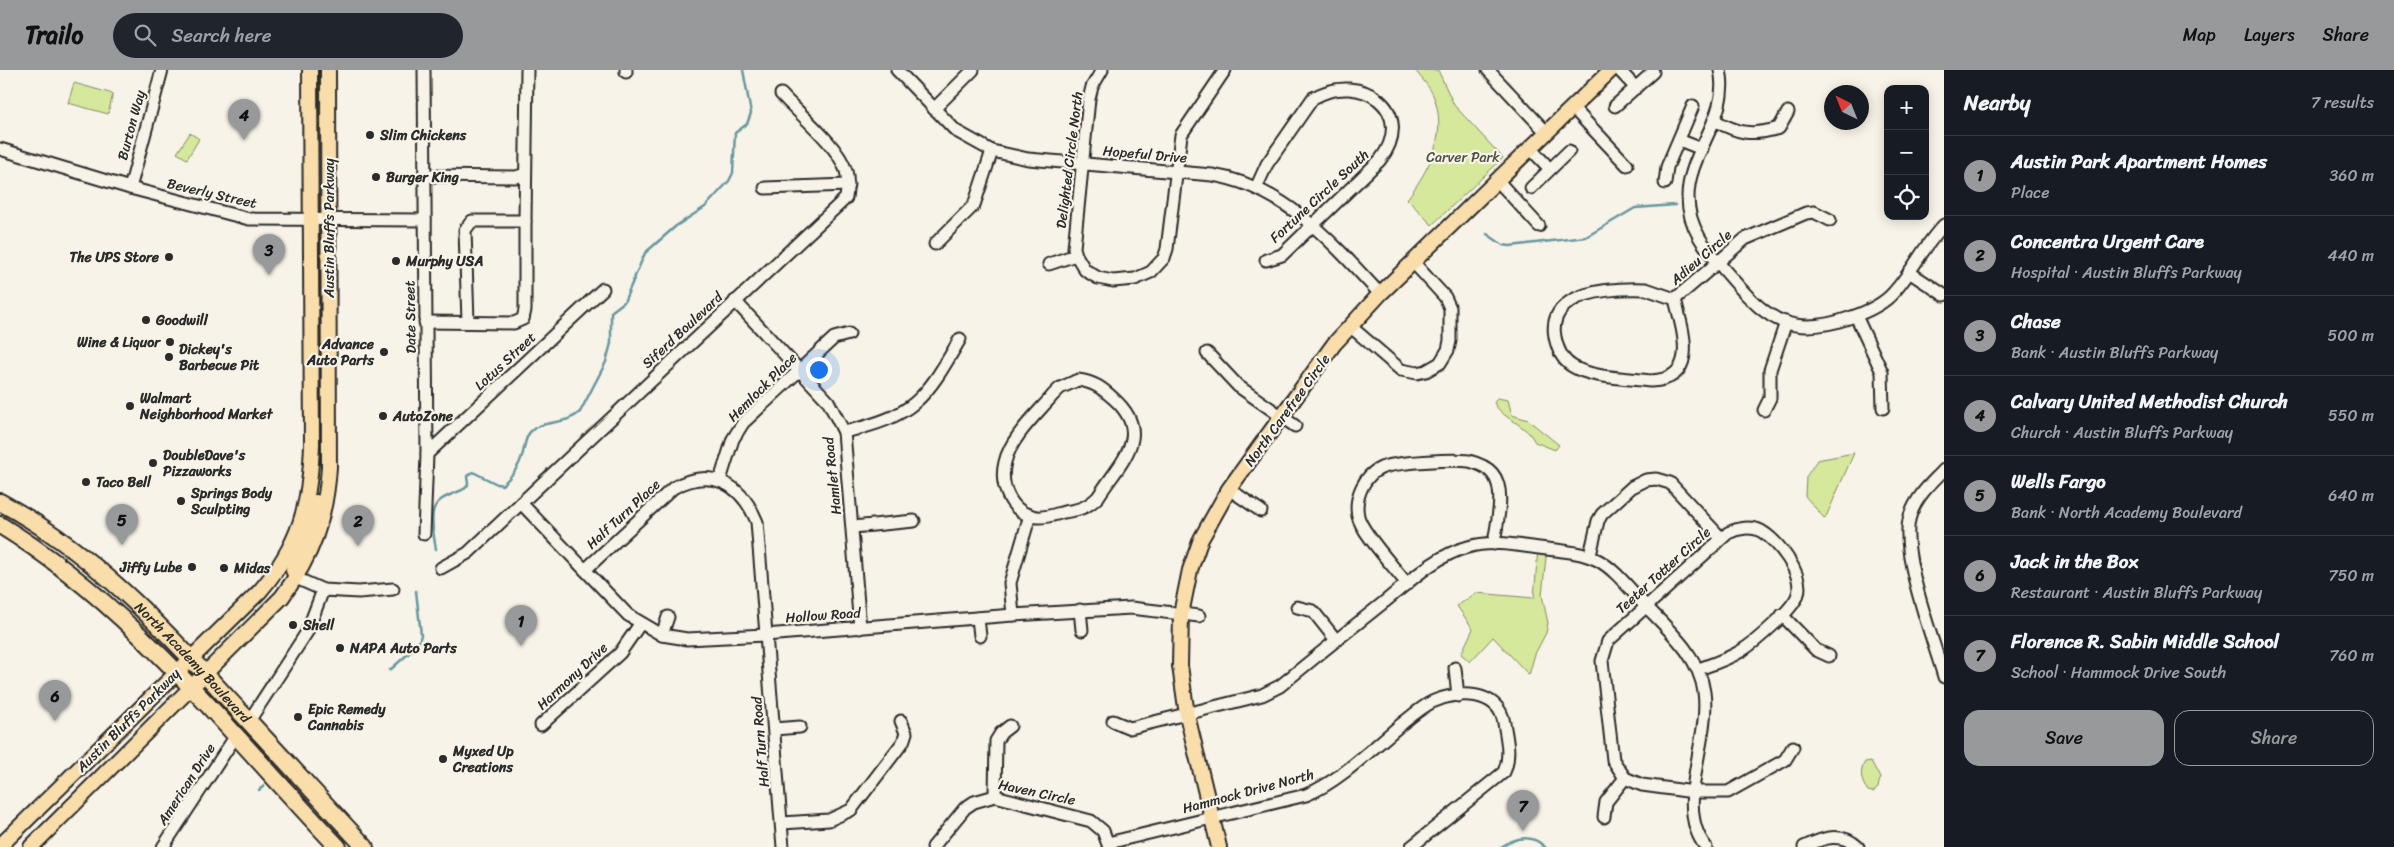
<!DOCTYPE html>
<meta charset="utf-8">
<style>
body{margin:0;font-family:Sriracha,sans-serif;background:#20242c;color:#f1f3f6}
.controls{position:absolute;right:15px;top:15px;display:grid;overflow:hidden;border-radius:10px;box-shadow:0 2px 12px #0003}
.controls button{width:45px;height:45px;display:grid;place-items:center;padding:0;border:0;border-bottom:1px solid #363941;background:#171b24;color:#f1f3f6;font:25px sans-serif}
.compass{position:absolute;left:1824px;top:15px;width:45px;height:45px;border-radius:50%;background:#171b24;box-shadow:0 2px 12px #0003;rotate:317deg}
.you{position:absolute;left:818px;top:299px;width:18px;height:18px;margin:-12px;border:4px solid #fff;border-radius:50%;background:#1a73e8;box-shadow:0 0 0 8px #1a73e833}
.badge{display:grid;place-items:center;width:32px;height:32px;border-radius:50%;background:#98999b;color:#111;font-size:16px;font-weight:700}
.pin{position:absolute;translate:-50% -41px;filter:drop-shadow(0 1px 2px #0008)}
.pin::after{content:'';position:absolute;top:26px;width:18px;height:15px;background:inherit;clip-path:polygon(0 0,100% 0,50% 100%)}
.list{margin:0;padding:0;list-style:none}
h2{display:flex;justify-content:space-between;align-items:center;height:65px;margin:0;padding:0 20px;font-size:21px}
h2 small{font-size:16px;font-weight:400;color:#9ea1a6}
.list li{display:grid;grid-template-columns:32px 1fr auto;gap:15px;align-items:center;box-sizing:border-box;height:80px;padding:0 20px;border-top:1px solid #363941}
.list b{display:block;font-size:19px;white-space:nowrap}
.list p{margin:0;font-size:16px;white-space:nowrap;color:#9ea1a6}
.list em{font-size:16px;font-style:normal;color:#9ea1a6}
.actions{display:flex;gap:10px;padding:15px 20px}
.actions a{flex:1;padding:11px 0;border:1px solid #98999b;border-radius:15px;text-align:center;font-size:18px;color:#98999b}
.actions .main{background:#98999b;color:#111}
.icon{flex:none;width:28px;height:28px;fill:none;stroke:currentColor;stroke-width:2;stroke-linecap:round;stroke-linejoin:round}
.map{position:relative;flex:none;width:1944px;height:777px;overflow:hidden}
header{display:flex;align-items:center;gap:30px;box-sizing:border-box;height:70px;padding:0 25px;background:#98999b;color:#111}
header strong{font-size:24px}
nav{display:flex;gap:28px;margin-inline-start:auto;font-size:18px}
.search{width:350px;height:45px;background:#20242c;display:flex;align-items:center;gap:12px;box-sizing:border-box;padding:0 18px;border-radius:28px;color:#9ea1a6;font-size:19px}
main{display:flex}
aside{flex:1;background:#171b24}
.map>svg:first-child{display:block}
</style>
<header>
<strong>Trailo</strong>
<div class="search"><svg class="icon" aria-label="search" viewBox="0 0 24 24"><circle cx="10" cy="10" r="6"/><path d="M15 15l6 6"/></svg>Search here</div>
<nav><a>Map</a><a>Layers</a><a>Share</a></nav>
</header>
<main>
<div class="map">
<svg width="1944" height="777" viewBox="0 0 1944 777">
<rect width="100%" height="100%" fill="#f7f3e8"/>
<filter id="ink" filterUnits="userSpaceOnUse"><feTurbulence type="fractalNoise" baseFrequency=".02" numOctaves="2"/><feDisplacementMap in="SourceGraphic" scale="10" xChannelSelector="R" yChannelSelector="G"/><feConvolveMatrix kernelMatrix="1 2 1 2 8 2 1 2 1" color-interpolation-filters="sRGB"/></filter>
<g filter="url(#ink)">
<!-- green -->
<g fill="#d5e89c" stroke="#808a64">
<path d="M1415 0H1438L1454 35 1503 88 1432 155 1407 129C1429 100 1449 63 1433 25 1429 16 1421 8 1415 0Z"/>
<path d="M74 13 113 24 108 44 68 33Z"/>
<path d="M190 63 199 69 187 89 177 83Z"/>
<path d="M1497 328 1508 330 1512 345 1528 350 1559 375 1555 380 1535 372C1526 353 1504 351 1494 333Z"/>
<path d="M1854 383 1825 449 1805 426 1806 407 1817 390Z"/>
<path d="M1538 478H1547L1542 525 1548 553 1546 563 1535 584 1529 605 1493 567 1470 592 1461 584 1473 559 1457 536 1476 523 1534 528Z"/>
<path d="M1871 691 1880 708 1878 718 1873 722 1868 721C1861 712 1859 702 1865 692Z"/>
</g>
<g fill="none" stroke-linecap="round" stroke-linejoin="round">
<!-- stream -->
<g stroke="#67969f" stroke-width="2.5">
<path d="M1487 164 1503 175 1510 176 1586 167 1635 138 1675 135"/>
<path d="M436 479C434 467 431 454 433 442 437 422 467 424 468 414 468 411 467 409 467 406L473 402 497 414 502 415C510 408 519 397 522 386 525 378 524 368 531 361 544 349 565 356 580 342L606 292 611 273V242L624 232 645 183 676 156 705 137 729 111 733 103 735 63 747 54 751 43 743 0"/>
<path d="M390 600 418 575 421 565 416 521"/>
<path d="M259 720 264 716"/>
<path d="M1501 777C1516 767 1532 764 1545 777"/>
</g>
<!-- minor casing -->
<g stroke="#2b2b2b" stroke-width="15">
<g id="minor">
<path d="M897 0 956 61 992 81 1028 89 1212 105C1284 116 1333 173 1380 224"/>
<path d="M1102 0 1092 17 1089 29 1074 178 1076 185 1085 200 1098 208 1113 211 1135 209 1151 202 1164 188 1167 179 1181 65 1225 0"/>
<path d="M1488 0 1546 62"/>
<path d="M1619 0 1636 18"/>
<path d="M1720 0C1731 46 1688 82 1688 127 1688 163 1712 185 1734 211 1769 252 1794 267 1849 248 1864 243 1883 235 1894 222 1913 201 1924 175 1944 155"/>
<path d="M626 2V0"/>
<path d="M1615 36 1653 2"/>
<path d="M1572 37 1627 95"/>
<path d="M934 39 973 0"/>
<path d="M1714 50C1739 64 1752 66 1779 58L1788 42"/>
<path d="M1679 70 1702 79"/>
<path d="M1530 78 1550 99"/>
<path d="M0 79 130 118 249 149 425 150"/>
<path d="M424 106 516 107 525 104"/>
<path d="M1497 110 1539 156"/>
<path d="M1665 113 1667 97 1693 36"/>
<path d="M130 118 162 0"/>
<path d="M765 118 848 115"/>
<path d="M1256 118 1267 94 1313 28C1361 0 1418 41 1380 90L1282 185 1266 190"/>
<path d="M1531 118 1569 81"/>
<path d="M935 174 974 135 992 81"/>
<path d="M1049 194 1076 185"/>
<path d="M1909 202 1944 225"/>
<path d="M1646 219 1675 229C1682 259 1701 309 1651 311 1628 308 1590 308 1572 296 1562 290 1557 277 1555 267 1546 219 1616 218 1646 219Z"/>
<path d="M1675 229 1745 169 1806 143 1814 142 1830 150"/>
<path d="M735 231 828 331 844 362 860 558"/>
<path d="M1856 246 1882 302 1883 338"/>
<path d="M425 252 514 253 523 249 525 240V151"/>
<path d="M468 252 465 160 472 151H525L527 0"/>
<path d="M1350 256 1401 300 1417 303 1426 301 1440 293 1448 280 1450 271V238L1445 227 1413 192"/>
<path d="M1207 283 1238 316 1295 356"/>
<path d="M1078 310C1094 312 1102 318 1114 329 1154 365 1120 392 1098 427 1087 438 1078 440 1064 442 1056 444 1046 448 1037 447 1011 444 999 416 1005 392 1011 367 1037 344 1053 325L1060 318Z"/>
<path d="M1764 340 1770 328V300L1786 252"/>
<path d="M844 362C914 346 925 330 960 269"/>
<path d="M427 384 603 219"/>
<path d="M1944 400C1930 414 1916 427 1910 446 1899 482 1933 568 1944 607"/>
<path d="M720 410 733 369 743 353 834 268 849 264"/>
<path d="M1229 419 1261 441"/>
<path d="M521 433 628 545 662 565 687 569 765 565 1013 545 1131 538 1199 546"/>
<path d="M853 457 914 451"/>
<path d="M424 464 427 384 424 0"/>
<path d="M1590 485 1598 451 1602 444 1632 417 1646 410 1656 409 1670 413 1721 468"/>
<path d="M441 498 468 483 846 128C847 119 849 110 846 101 838 75 800 45 781 24"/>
<path d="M585 500 673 418C711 397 741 413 757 452L783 777"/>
<path d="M296 508 323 520 359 522 393 519"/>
<path d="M1407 514C1396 499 1361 462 1358 446 1354 428 1364 405 1381 398 1395 392 1453 389 1469 391 1477 393 1486 396 1492 403 1507 420 1496 454 1494 474"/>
<path d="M1297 537 1313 541 1336 570"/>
<path d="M1080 540 1082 560"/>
<path d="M1013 545 1010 513 1030 445"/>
<path d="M1782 545 1816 580 1829 586"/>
<path d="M978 548 980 566"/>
<path d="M662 565 668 547"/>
<path d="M1455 598 1458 626"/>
<path d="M249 651 307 562 323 520"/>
<path d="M1113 651 1130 658 1262 625 1280 616C1314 588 1349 560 1383 533 1408 513 1436 485 1468 477 1491 470 1516 475 1539 478 1600 485 1601 486 1641 531 1666 558 1699 584 1704 622 1711 670 1673 737 1706 777"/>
<path d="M541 655 620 583 640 554"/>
<path d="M774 659 800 657"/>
<path d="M1625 708 1613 690 1602 591 1608 571 1728 463C1738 458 1751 456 1761 461 1778 471 1804 504 1798 524 1794 539 1754 573 1741 581 1728 589 1713 594 1699 599"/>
<path d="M995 726 996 671 1001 663 1010 656"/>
<path d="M1604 747 1606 732 1625 708 1642 715 1694 722H1728L1785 690 1793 677"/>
<path d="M782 753 829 750 851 740 903 672 906 663 901 651"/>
<path d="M1108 773 1306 725C1339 712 1376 675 1404 652 1413 645 1422 637 1432 632 1457 620 1499 620 1504 653 1507 670 1511 686 1504 702L1411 777"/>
<path d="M163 777 235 667"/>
<path d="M933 777 965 738 974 732 995 726 1091 751 1103 761 1109 777"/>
<path d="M1804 777C1822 768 1841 761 1858 777"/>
</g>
</g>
<!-- major casing -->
<g stroke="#2b2b2b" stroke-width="18">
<g id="major">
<path d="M296 506 293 500 295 493 307 464 316 432"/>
<path d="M0 776 260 521C300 474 310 435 312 374L310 0"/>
<path d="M31 777 282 527C312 487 326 447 329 397L328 0"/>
<path d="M1219 777 1187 645 1180 596 1181 544 1190 500 1201 469 1229 419 1334 274 1380 224 1611 0"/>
</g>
</g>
<!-- highway casing -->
<g stroke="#2b2b2b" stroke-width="20">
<g id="highway">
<path id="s1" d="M0 432C91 481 162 556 231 632 276 680 320 729 365 777"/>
<path d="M0 455C134 537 231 665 338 777"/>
</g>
</g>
<!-- minor -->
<use href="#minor" stroke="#f7f3e8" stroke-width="11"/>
<!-- major -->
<use href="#major" stroke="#f9deab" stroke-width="14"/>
<!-- highway -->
<use href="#highway" stroke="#f9deab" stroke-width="16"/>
</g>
</g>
<!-- markers -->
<g fill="#2b2b2b" stroke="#f7f3e8" stroke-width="2">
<circle cx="370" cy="65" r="5"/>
<circle cx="376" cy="107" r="5"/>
<circle cx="169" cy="187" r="5"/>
<circle cx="396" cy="191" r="5"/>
<circle cx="146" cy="250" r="5"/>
<circle cx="170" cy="272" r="5"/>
<circle cx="384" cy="282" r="5"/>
<circle cx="169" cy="287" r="5"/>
<circle cx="130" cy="336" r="5"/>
<circle cx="383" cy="346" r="5"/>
<circle cx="153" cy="393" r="5"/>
<circle cx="86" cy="412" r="5"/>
<circle cx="181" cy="431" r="5"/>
<circle cx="192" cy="497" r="5"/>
<circle cx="224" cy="498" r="5"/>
<circle cx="293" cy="555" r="5"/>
<circle cx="340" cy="578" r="5"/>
<circle cx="298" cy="647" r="5"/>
<circle cx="443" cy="689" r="5"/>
</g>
<g text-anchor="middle" stroke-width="4.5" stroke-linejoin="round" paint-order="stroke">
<!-- street labels -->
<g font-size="14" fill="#2b2b2b" stroke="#f7f3e8">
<text transform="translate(131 55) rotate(-75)" y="5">Burton Way</text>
<text transform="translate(1145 84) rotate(5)" y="5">Hopeful Drive</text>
<text transform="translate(1069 90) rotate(-83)" y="5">Delighted Circle North</text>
<text transform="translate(212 123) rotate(13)" y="5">Beverly Street</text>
<text transform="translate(1319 126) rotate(-43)" y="5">Fortune Circle South</text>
<text transform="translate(329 158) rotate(-90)" y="5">Austin Bluffs Parkway</text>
<text transform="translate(1701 187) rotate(-41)" y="5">Adieu Circle</text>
<text transform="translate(410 247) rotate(-91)" y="5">Date Street</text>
<text transform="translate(682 260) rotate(-43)" y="5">Siferd Boulevard</text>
<text transform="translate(505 291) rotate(-43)" y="5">Lotus Street</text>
<text transform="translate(762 317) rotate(-45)" y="5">Hemlock Place</text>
<text transform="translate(1287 340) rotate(-54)" y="5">North Carefree Circle</text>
<text transform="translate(832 406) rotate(-96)" y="5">Hamlet Road</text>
<text transform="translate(623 444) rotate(-43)" y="5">Half Turn Place</text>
<text transform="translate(1663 500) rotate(-42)" y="5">Teeter Totter Circle</text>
<text transform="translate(823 545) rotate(-4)" y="5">Hollow Road</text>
<text dy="5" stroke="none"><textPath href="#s1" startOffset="252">North Academy Boulevard</textPath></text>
<text transform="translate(572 606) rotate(-43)" y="5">Harmony Drive</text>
<text transform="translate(128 650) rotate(-45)" y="5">Austin Bluffs Parkway</text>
<text transform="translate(760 672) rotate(-95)" y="5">Half Turn Road</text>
<text transform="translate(186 714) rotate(-57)" y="5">American Drive</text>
<text transform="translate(1248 721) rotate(-15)" y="5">Hammock Drive North</text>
<text transform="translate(1037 722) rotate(12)" y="5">Haven Circle</text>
</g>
<!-- poi labels -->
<g font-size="14" font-weight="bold" fill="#2b2b2b" stroke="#f7f3e8" text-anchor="start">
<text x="380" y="70">Slim Chickens</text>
<text x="386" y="112">Burger King</text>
<text x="159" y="192" text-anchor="end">The UPS Store</text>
<text x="406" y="196">Murphy USA</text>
<text x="156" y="255">Goodwill</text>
<text x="160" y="277" text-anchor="end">Wine &amp; Liquor</text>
<text x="374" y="279" text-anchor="end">Advance<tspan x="374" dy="16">Auto Parts</tspan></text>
<text x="179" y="284">Dickey's<tspan x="179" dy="16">Barbecue Pit</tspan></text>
<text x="140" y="333">Walmart<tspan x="140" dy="16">Neighborhood Market</tspan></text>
<text x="393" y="351">AutoZone</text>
<text x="163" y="390">DoubleDave's<tspan x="163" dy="16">Pizzaworks</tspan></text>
<text x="96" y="417">Taco Bell</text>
<text x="191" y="428">Springs Body<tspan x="191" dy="16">Sculpting</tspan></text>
<text x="182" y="502" text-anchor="end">Jiffy Lube</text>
<text x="234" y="503">Midas</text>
<text x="303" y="560">Shell</text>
<text x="350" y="583">NAPA Auto Parts</text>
<text x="308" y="644">Epic Remedy<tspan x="308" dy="16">Cannabis</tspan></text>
<text x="453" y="686">Myxed Up<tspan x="453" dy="16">Creations</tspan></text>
</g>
<!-- park labels -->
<g font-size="14" fill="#4d5142" stroke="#f7f3e8">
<text x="1463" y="92">Carver Park</text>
</g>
</g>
</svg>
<div class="controls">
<button>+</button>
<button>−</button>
<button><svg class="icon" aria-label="locate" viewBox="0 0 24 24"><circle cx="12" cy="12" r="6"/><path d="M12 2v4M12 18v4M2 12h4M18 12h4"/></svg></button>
</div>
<svg class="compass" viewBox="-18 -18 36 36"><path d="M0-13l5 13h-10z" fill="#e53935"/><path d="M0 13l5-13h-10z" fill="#9ea1a6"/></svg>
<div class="you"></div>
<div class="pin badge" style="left:521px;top:576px">1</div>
<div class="pin badge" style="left:358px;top:476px">2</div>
<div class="pin badge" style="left:269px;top:205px">3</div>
<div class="pin badge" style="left:244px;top:70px">4</div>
<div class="pin badge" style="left:122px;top:475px">5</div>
<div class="pin badge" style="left:55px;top:651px">6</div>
<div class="pin badge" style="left:1523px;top:761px">7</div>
</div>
<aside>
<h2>Nearby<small>7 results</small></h2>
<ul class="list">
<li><span class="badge">1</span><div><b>Austin Park Apartment Homes</b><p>Place</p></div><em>360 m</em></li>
<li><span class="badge">2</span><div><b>Concentra Urgent Care</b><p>Hospital · Austin Bluffs Parkway</p></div><em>440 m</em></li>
<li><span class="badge">3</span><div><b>Chase</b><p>Bank · Austin Bluffs Parkway</p></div><em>500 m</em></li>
<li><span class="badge">4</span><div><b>Calvary United Methodist Church</b><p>Church · Austin Bluffs Parkway</p></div><em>550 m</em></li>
<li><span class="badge">5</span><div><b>Wells Fargo</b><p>Bank · North Academy Boulevard</p></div><em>640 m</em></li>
<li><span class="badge">6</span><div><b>Jack in the Box</b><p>Restaurant · Austin Bluffs Parkway</p></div><em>750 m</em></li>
<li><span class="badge">7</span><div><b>Florence R. Sabin Middle School</b><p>School · Hammock Drive South</p></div><em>760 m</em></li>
</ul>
<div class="actions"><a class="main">Save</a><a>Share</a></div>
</aside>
</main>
